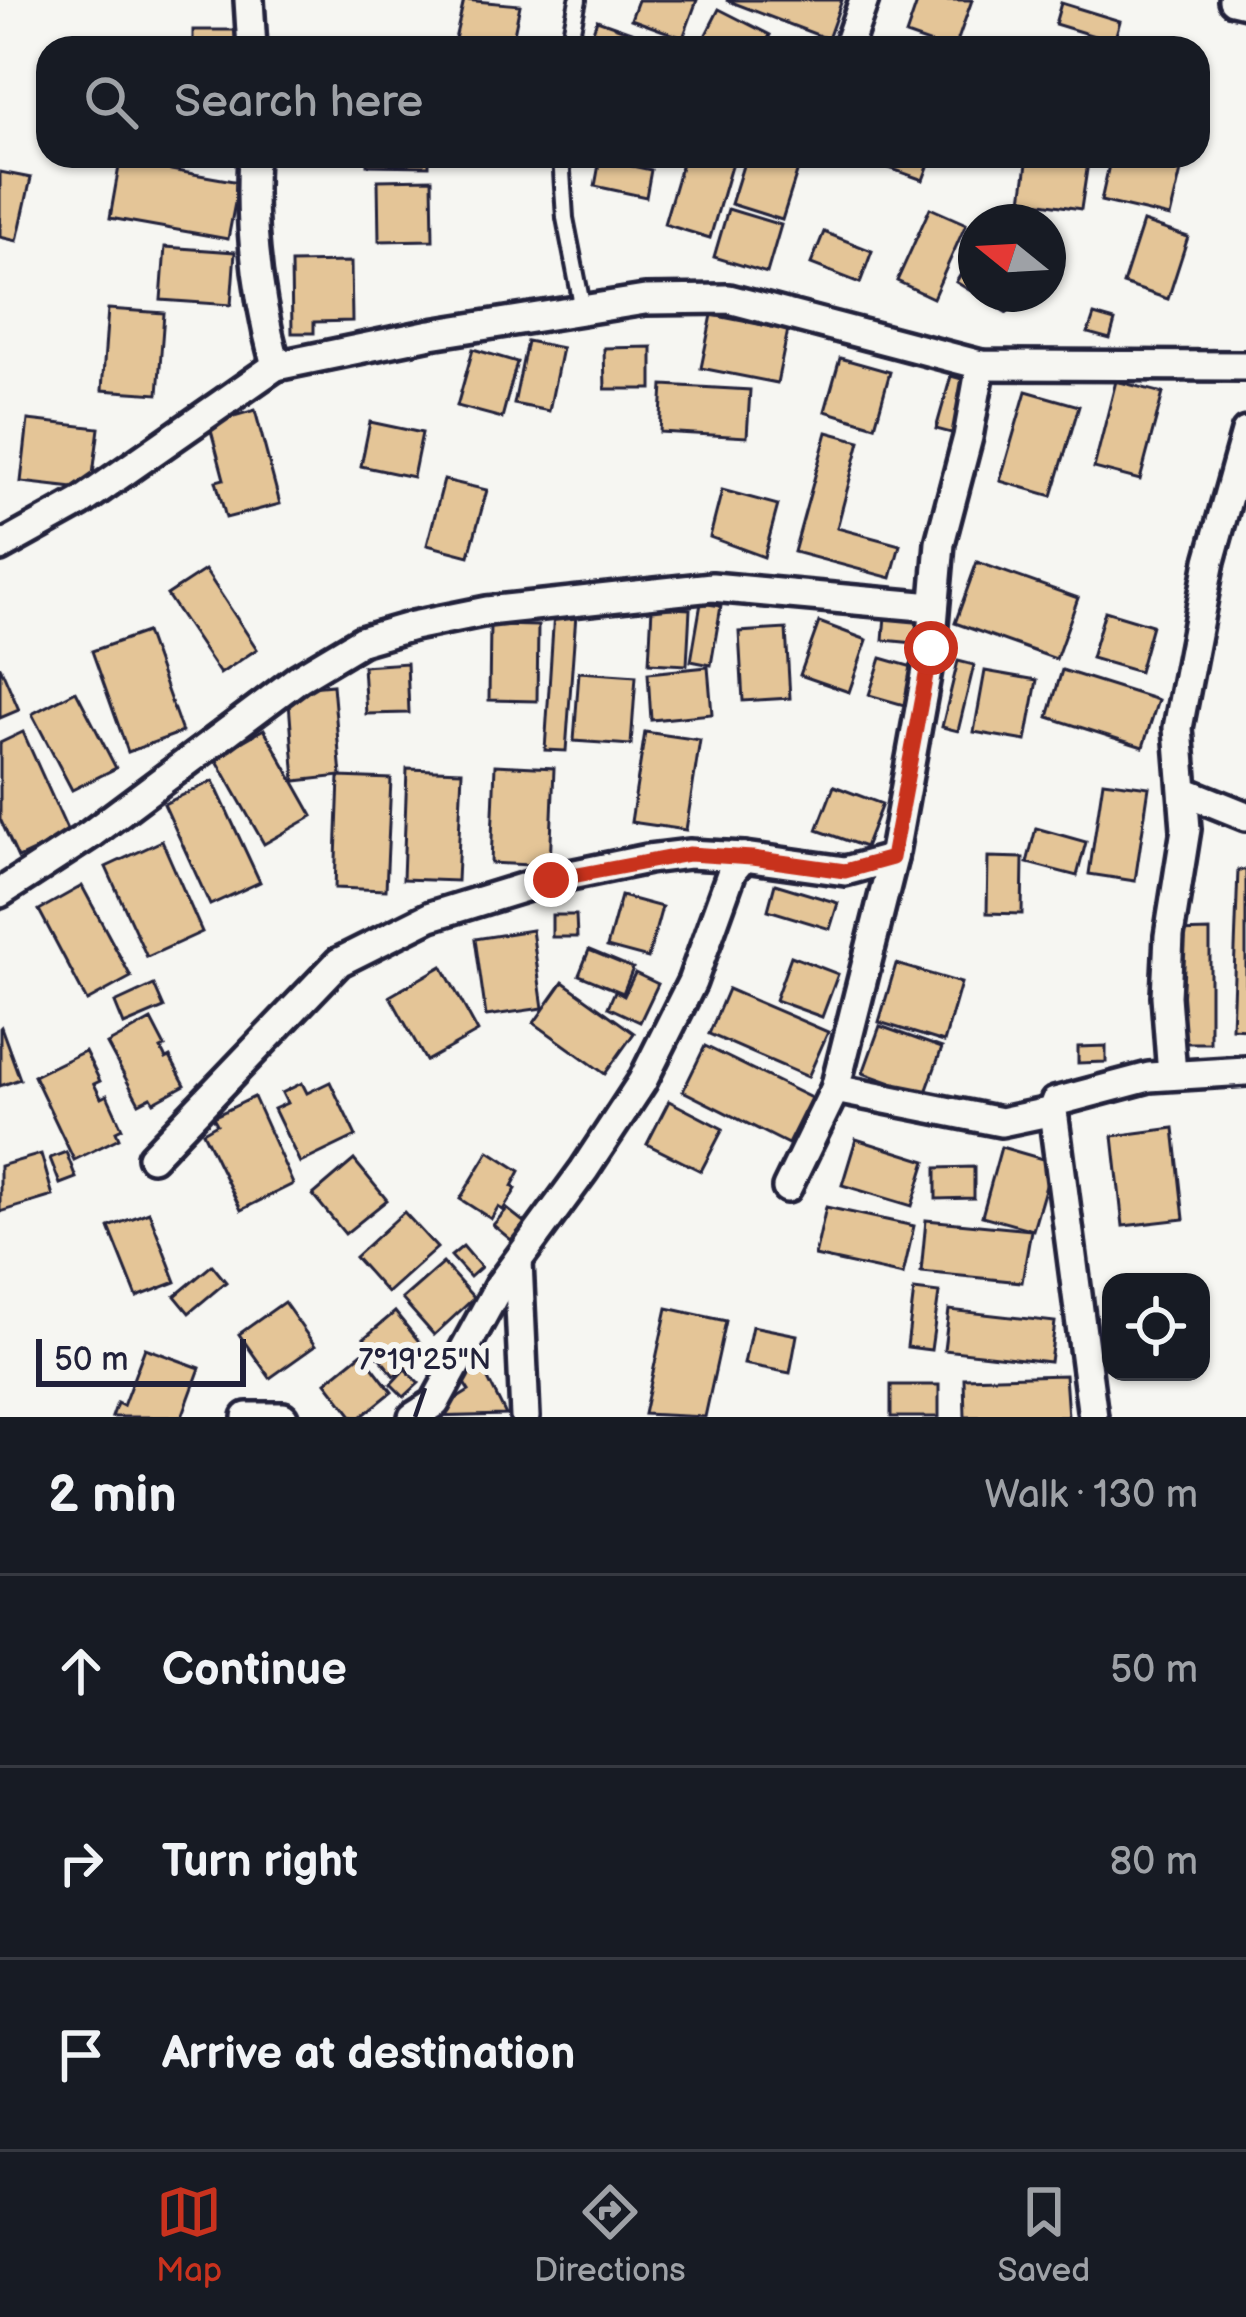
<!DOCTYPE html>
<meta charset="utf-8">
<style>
body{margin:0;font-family:"Balsamiq Sans",sans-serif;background:#20242c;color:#f1f3f6}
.controls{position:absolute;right:36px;bottom:36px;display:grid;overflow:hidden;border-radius:24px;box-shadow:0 3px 9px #0004}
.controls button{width:108px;height:108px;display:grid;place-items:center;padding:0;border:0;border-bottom:3px solid #363941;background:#171b24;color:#f1f3f6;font:60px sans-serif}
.compass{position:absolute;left:958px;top:204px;width:108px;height:108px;border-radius:50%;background:#171b24;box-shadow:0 3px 9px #0004;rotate:288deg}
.scale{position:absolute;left:36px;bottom:30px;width:210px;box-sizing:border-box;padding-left:12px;border:6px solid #22223b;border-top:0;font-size:33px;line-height:42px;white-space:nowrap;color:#22223b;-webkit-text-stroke:9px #f6f6f2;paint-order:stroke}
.stop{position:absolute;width:36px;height:36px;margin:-27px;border:9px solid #c8321e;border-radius:50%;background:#fff}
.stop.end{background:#c8321e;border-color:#fff;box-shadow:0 3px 12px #0008}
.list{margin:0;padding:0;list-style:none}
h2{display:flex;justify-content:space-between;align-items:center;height:156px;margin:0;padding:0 48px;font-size:51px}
h2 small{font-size:39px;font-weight:400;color:#9ea1a6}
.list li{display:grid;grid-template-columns:78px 1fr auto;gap:36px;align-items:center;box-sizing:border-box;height:192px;padding:0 48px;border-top:3px solid #363941}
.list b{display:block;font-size:45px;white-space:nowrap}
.list em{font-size:39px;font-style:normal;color:#9ea1a6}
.icon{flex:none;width:66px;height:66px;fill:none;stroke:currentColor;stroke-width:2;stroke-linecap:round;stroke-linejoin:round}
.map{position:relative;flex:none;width:1246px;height:1417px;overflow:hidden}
.search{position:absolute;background:#171b24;box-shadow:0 3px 9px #0004;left:36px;right:36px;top:36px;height:132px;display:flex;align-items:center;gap:30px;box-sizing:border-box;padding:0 42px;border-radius:36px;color:#9ea1a6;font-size:45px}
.sheet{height:732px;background:#171b24}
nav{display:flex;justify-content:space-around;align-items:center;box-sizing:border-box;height:168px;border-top:3px solid #363941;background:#171b24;font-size:33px;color:#9ea1a6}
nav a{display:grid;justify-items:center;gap:6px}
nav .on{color:#c8321e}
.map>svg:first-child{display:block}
</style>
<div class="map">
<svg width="1246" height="1417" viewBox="0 0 1246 1417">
<rect width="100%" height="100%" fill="#f6f6f2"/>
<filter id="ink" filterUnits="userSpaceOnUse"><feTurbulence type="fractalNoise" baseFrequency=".00833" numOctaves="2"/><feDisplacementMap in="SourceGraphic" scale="24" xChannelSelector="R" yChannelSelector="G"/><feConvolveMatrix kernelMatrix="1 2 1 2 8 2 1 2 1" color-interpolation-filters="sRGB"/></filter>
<g filter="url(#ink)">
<!-- building -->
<g fill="#e4c597" stroke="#22223b" stroke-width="3">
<path d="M464 0 520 5 511 48H453Z"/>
<path d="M638 0H697L683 38 631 19Z"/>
<path d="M726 0H842L828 39Z"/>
<path d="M918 0H972L955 48H943L906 35Z"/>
<path d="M1061 3 1120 21 1114 42 1055 24Z"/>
<path d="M719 9 770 35 763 48H699Z"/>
<path d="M597 20 676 48H587Z"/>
<rect x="193" y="30" width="43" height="18"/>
<path d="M367 156H429V166L367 165Z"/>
<path d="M684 156H734L710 238 664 224Z"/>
<path d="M746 156H765L799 166 782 220 731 204Z"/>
<path d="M888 156H932L923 180 884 166Z"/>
<path d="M1028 156H1089L1081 209 1022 200Z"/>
<path d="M1111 156 1181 171 1170 217 1101 201Z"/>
<path d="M600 159 651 170 646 197 595 186Z"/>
<path d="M120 161 239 182 228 239 110 218Z"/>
<path d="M0 172 31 178 17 241 0 237Z"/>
<path d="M432 179 433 240 379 241 378 180Z"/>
<path d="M930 208 966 224 933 298 897 281Z"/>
<path d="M728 209 781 225 767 273 714 257Z"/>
<path d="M1143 222 1188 237 1168 299 1123 284Z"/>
<path d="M824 232 872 251 860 283 811 264Z"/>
<path d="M165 247 235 252 231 305 161 300Z"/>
<path d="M976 250V294H1019L1007 313 956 282Z"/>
<path d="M351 262 352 321 314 322V333H292L291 263Z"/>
<path d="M108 309 164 313 158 394 102 390Z"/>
<path d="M712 315 788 330 777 383 701 368Z"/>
<path d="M1094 315 1115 321 1110 339 1088 333Z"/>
<path d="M527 341 562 348 549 411 514 404Z"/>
<path d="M652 347V389H605L604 348Z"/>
<path d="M473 349 517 362 502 418 457 406Z"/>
<path d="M840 358 890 372 875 426 825 411Z"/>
<path d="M951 376 969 381 955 434 936 429Z"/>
<path d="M1116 381 1163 393 1140 480 1094 468Z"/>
<path d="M663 385 750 390 747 437 660 432Z"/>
<path d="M1026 391 1079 406 1052 496 1000 481Z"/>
<path d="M255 410 280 504 226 518 216 481 224 479 209 423Z"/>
<path d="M28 420 99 428 91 490 21 482Z"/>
<path d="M370 422 422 433 413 477 361 466Z"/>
<path d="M827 432 860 441 837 528 900 545 891 578 794 552Z"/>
<path d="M444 480 487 490 469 556 427 545Z"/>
<path d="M722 490 778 505 764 557 710 537Z"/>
<path d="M977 562 1078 598 1056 659 955 623Z"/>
<path d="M205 570 257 649 220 674 167 595Z"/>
<path d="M701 603 721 606 711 665 691 661Z"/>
<path d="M652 607 690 609 687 665 649 663Z"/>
<path d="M1105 611 1152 625 1139 672 1091 658Z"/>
<path d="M554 612 576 614 566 751 545 750Z"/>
<path d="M885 616 917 619 915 643 883 640Z"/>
<path d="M819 622 867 640 849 692 800 675Z"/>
<path d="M490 625 538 626 537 701 489 700Z"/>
<path d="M786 629 790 698 743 701 739 632Z"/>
<path d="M146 632 182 732 128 752 92 651Z"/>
<path d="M881 658 916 668 904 705 869 695Z"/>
<path d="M958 661 974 665 958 731 942 727Z"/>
<path d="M407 663 409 713 366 714 363 666Z"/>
<path d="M0 666 19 710 0 718Z"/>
<path d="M708 667 712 714 651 720 648 673Z"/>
<path d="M1062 670 1158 700 1143 747 1048 717Z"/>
<path d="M985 671 1037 680 1026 741 974 732Z"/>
<path d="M579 672 636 676 631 745 574 741Z"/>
<path d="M333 685 341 776 295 781 288 689Z"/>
<path d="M76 691 116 768 72 790 32 714Z"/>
<path d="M264 729 313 816 264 844 215 757Z"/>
<path d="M23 732 69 834 18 858 0 819V743Z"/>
<path d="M645 732 700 740 686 830 631 822Z"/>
<path d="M495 765 554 768 550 866 491 863Z"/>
<path d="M407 769 462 771 457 881 403 879Z"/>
<path d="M339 777 391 779 386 890 335 888Z"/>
<path d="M213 781 260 882 210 905 164 804Z"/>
<path d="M1103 781 1149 787 1135 881 1089 874Z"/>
<path d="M834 786 882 804 865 847 817 830Z"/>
<path d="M1036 828 1086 842 1077 876 1027 863Z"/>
<path d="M162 841 202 932 147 957 106 867Z"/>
<path d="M988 857 1023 858 1022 914 987 913Z"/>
<path d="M1238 870H1246V1029L1232 1028Z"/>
<path d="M775 884 838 903 830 929 768 910Z"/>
<path d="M82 886 131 977 87 1001 39 910Z"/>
<path d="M621 896 662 907 648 958 607 947Z"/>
<path d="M552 915H576L577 937H552Z"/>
<path d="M532 930 543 1008 486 1016 475 939Z"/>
<path d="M1210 931V1043H1175V932Z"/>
<path d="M589 950 633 968 623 993 579 975Z"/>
<path d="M791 956 838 974 822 1017 775 1000Z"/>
<path d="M896 964 961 983 944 1042 879 1022Z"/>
<path d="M442 966 478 1032 426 1061 390 996Z"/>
<path d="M635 973 658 984 640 1022 608 1007 615 991 624 996Z"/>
<path d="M563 982 634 1033 605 1074 534 1023Z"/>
<path d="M154 985 164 1008 124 1025 115 1003Z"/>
<path d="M728 989 828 1032 808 1077 709 1034Z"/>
<path d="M151 1020 165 1047 161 1049 166 1059 170 1057 185 1085 154 1102 151 1097 139 1103 107 1044Z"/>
<path d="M880 1026 942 1048 925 1095 863 1073Z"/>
<path d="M1 1027 20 1079 0 1086V1028Z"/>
<path d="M705 1046 811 1098 788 1144 683 1091Z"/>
<path d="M1106 1046V1062L1078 1063V1047Z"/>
<path d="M85 1051 100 1081 94 1084 101 1098 107 1095 122 1128 116 1131 119 1138 74 1160 34 1076Z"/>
<path d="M330 1082 356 1136 300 1163 274 1109 287 1103 282 1093 302 1083 307 1093Z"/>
<path d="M254 1097 293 1184 241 1210 203 1132 217 1124 213 1117Z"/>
<path d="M669 1101 723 1129 701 1171 647 1144Z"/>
<path d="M1174 1128 1184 1219 1123 1226 1113 1136Z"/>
<path d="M856 1139 926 1161 912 1206 842 1185Z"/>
<path d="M1001 1147 1053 1162 1033 1230 982 1216Z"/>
<path d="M489 1151 520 1171 512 1186 516 1189 503 1210 498 1207 491 1219 460 1199Z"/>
<path d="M66 1152 76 1178 60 1184 50 1158Z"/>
<path d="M41 1154 53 1196 0 1212V1166Z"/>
<path d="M354 1160 387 1200 345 1234 313 1195Z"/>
<path d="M974 1167V1198L936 1199V1168Z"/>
<path d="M826 1207 914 1226 903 1275 815 1256Z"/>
<path d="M507 1209 525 1223 511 1240 493 1225Z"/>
<path d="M149 1212 176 1282 137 1297 109 1227Z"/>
<path d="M404 1212 437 1248 387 1293 355 1257Z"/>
<path d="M926 1220 1031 1230 1022 1282 921 1272Z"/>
<path d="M463 1246 481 1267 470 1277 451 1256Z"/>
<path d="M443 1263 474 1298 434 1335 402 1299Z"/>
<path d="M212 1265 226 1282 189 1313 175 1296Z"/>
<path d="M914 1290 939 1293 931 1350 907 1347Z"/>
<path d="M284 1302 315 1346 270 1378 239 1334Z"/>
<path d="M667 1308 726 1321 705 1417 644 1414Z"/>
<path d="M949 1310 1055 1322 1050 1362 944 1350Z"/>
<path d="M395 1312 430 1355 409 1372 405 1367 394 1376 364 1338Z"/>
<path d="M752 1326 797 1335 790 1373 744 1364Z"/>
<path d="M145 1348 200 1368 182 1417H112L117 1403 123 1406Z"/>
<path d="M362 1353 392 1392 361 1417H353L326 1382Z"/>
<path d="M478 1359 506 1415 427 1417 469 1391 457 1372Z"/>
<path d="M405 1369 419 1383 404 1397 391 1384Z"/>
<path d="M1065 1375 1068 1417H965L964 1378Z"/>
<rect x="891" y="1385" width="48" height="32"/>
</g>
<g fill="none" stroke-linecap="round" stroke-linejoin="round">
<!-- lane casing -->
<g stroke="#22223b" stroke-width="22">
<g id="lane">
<path d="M568 48 578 0"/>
<path d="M561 156 565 218 583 310"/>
</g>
</g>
<!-- street casing -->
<g stroke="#22223b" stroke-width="36">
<g id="street">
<path d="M249 0 252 48"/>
<path d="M1233 0 1246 3"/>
<path d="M847 48 864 0"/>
<path d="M253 156C249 225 258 299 276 366L431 334 645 300 729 299 981 365 1246 366"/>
<path d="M0 547 81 502 276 366"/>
<path d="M1184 791 1246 816"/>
<path d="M0 893 91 834 299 678 361 641 413 626 487 611 712 587 933 607"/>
<path d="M1172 1075 1166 996 1169 936 1186 829 1178 728 1210 561 1246 432"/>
<path d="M835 1089 1001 1122 1053 1111"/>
<path d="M152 1157 339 962 431 916 551 879 648 859 689 854 744 857 845 871 893 858"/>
<path d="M787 1188 835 1089 893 858 931 648 940 543 968 437 981 365"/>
<path d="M518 1261 525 1417"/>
<path d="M247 1417H283"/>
<path d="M413 1417 435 1403 499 1286 584 1170 642 1082 692 982 732 871 744 857"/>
<path d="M1093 1417 1053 1111 1055 1102 1149 1077 1246 1071"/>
</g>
</g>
<!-- lane -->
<use href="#lane" stroke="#f6f6f2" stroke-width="14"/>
<!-- street -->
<use href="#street" stroke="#f6f6f2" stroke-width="27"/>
</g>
</g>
<g fill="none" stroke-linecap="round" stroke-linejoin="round" filter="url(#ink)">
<!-- route -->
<path stroke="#c8321e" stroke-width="15" d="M551 880 689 854 752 858 845 871 892 858 931 648"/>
</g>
<!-- ticks -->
<path fill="none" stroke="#22223b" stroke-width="4.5" d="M415 1417 425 1388"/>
<g font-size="30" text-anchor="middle" fill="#22223b" stroke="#f6f6f2" stroke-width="12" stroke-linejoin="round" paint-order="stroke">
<text x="425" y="1369">7°19'25"N</text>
</g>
</svg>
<div class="controls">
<button><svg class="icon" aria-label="locate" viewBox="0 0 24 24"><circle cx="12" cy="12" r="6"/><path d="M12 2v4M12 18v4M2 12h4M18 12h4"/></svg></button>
</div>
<svg class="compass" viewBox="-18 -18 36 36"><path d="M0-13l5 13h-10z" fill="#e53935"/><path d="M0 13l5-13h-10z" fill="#9ea1a6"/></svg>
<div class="scale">50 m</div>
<div class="stop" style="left:931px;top:648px"></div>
<div class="stop end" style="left:551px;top:880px"></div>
<div class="search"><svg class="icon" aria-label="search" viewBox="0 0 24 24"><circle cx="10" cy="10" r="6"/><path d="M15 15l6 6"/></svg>Search here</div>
</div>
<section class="sheet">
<h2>2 min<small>Walk · 130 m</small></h2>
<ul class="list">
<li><svg class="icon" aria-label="ahead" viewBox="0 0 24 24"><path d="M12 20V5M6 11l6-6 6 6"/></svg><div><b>Continue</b></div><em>50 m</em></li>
<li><svg class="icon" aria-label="right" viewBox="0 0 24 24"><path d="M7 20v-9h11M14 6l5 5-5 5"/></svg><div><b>Turn right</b></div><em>80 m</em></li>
<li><svg class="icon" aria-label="arrive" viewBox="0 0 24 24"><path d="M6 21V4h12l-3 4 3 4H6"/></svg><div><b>Arrive at destination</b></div></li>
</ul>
</section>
<nav>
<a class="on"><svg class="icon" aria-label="map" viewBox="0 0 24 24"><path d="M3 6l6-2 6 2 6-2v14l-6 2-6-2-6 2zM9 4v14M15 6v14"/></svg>Map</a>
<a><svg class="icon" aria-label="directions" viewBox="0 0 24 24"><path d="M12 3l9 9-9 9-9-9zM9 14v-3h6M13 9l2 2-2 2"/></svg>Directions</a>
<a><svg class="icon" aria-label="saved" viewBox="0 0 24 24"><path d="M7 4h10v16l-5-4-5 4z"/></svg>Saved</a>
</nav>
